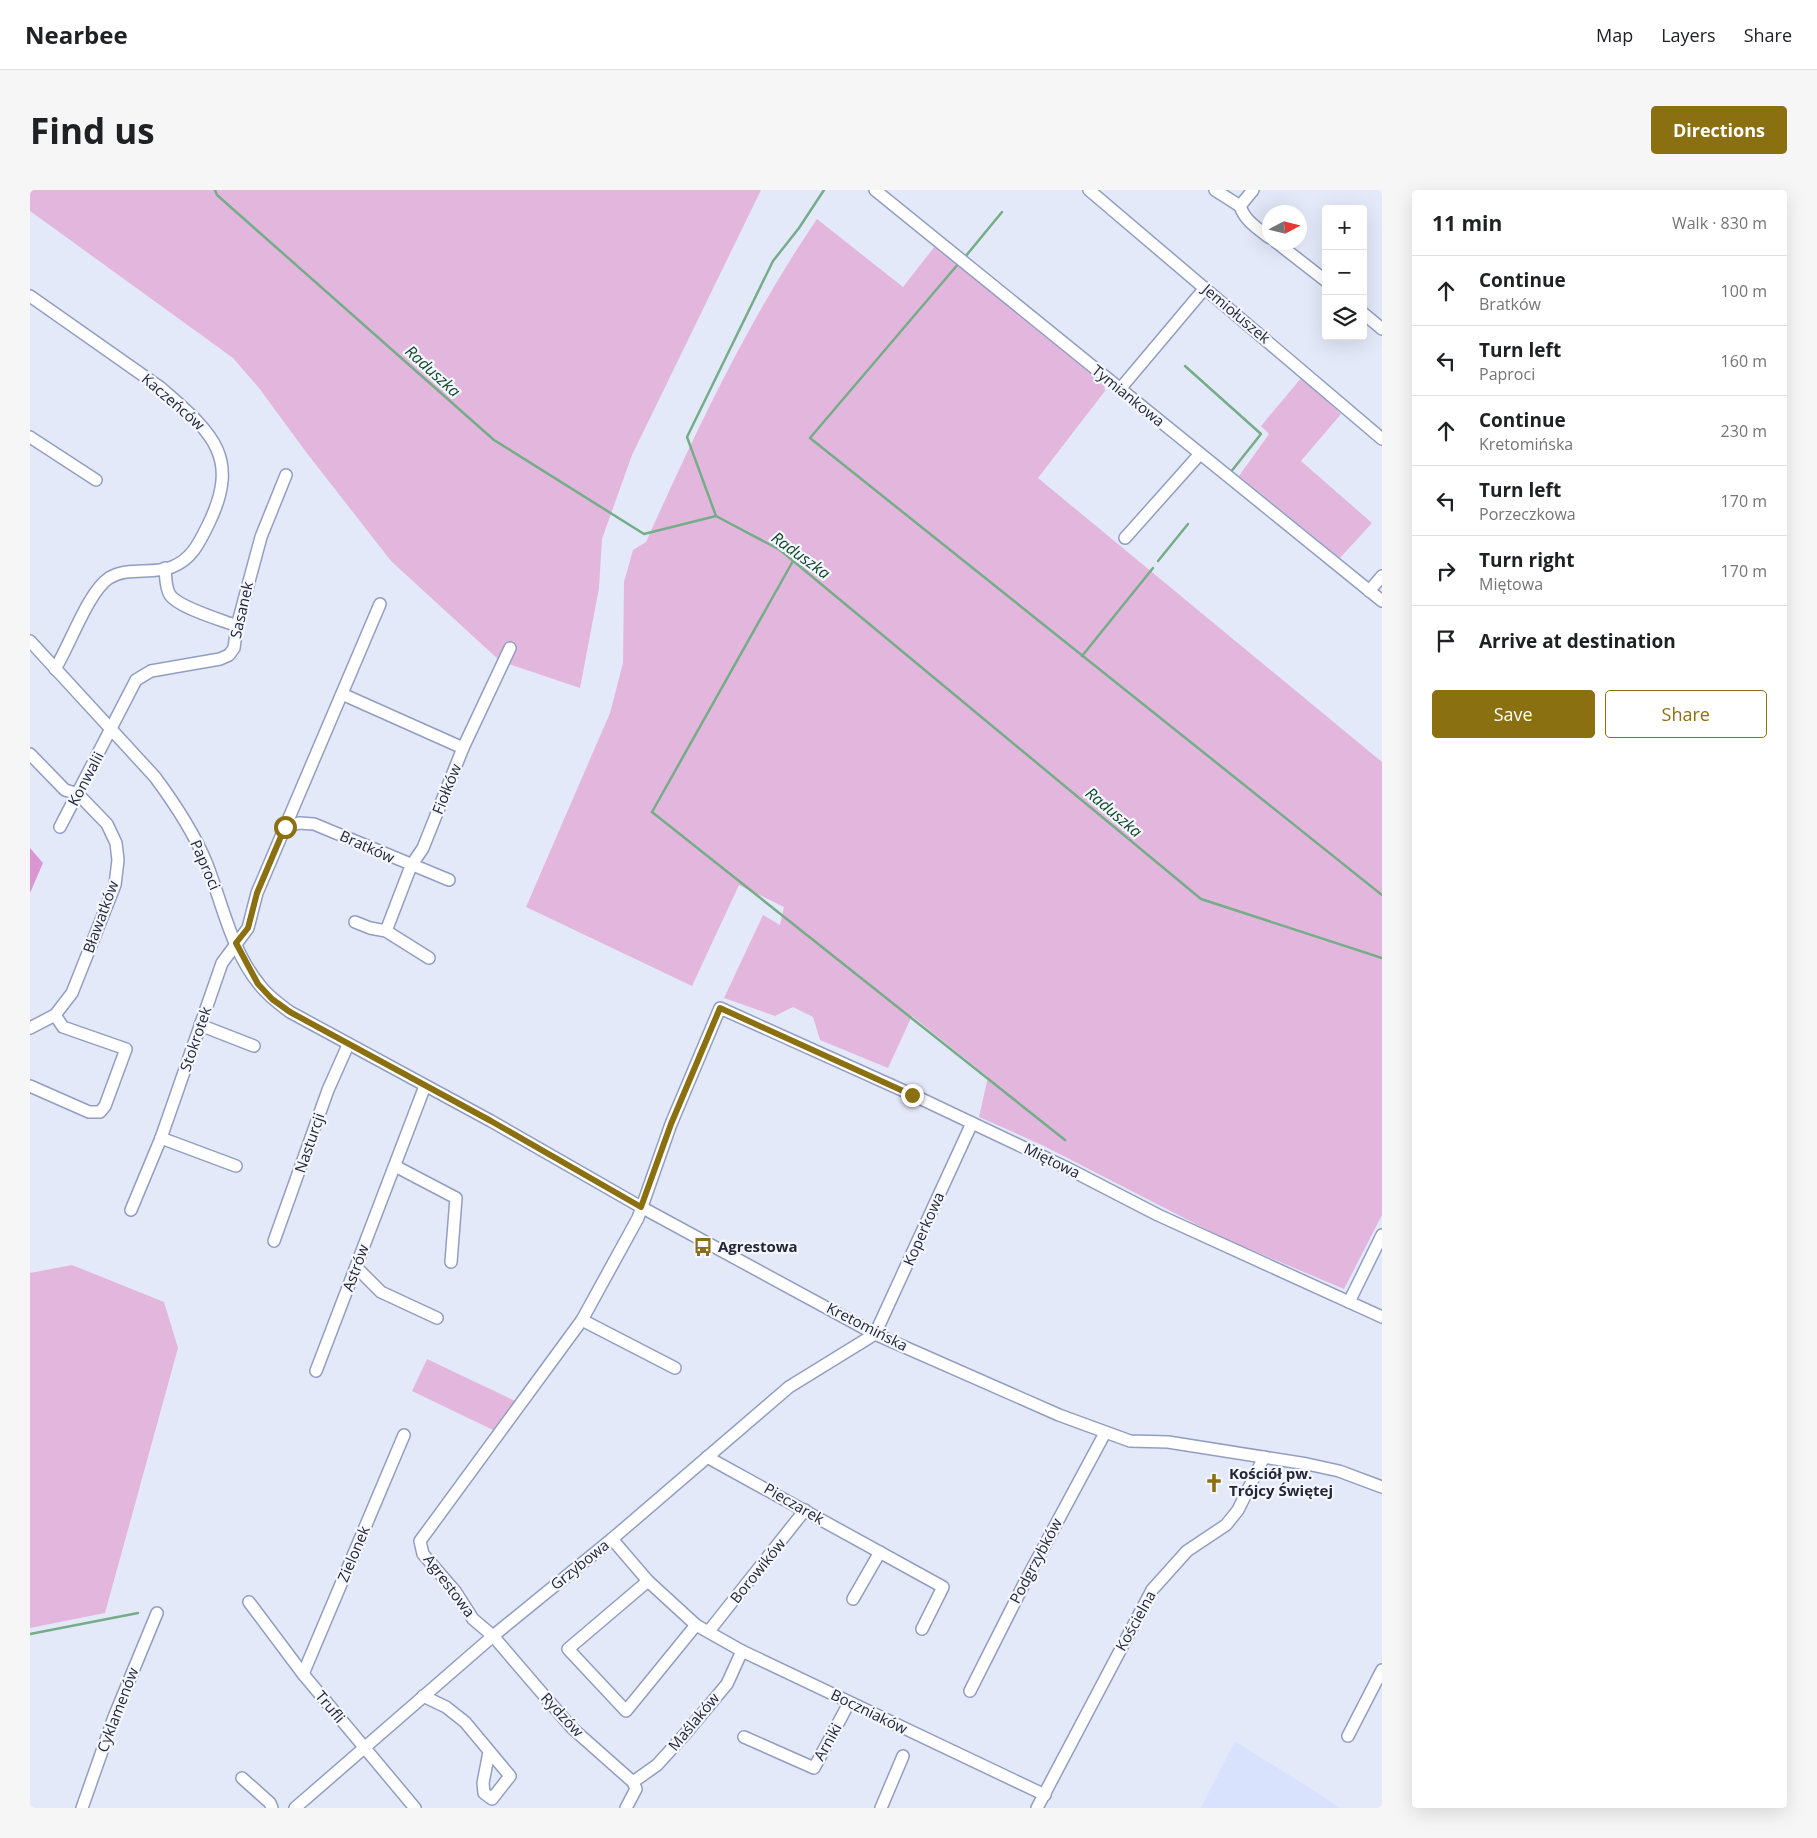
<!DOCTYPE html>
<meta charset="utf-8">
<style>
body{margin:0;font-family:"Open Sans",sans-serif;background:#f6f6f6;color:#202124}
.controls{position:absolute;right:15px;top:15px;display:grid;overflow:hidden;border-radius:5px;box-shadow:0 5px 20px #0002}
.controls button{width:45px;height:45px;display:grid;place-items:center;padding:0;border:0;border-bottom:1px solid #e0e0e0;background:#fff;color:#202124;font:25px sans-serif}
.compass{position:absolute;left:1232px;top:15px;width:45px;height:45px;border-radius:50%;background:#fff;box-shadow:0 5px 20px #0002;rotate:83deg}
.stop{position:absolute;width:15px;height:15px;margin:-11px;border:4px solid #8b7012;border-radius:50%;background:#fff}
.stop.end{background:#8b7012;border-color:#fff;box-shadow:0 1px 5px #0008}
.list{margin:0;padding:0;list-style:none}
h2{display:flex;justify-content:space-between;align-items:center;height:65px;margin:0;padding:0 20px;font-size:21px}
h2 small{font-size:16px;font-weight:400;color:#757577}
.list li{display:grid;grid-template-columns:32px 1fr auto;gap:15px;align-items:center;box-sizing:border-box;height:70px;padding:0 20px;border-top:1px solid #e0e0e0}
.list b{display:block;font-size:19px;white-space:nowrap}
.list p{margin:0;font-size:16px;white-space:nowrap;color:#757577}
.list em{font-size:16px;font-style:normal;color:#757577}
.actions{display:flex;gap:10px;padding:15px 20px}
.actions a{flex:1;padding:11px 0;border:1px solid #8b7012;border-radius:5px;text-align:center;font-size:18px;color:#8b7012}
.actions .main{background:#8b7012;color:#fff}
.icon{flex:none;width:28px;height:28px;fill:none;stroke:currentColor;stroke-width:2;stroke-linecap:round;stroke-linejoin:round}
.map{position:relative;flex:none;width:1352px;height:1618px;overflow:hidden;border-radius:5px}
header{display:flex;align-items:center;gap:30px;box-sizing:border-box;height:70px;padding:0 25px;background:#fff;border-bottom:1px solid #e0e0e0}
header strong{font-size:24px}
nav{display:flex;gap:28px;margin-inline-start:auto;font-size:18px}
.intro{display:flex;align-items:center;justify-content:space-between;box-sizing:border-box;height:120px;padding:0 30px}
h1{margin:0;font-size:35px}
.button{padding:12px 22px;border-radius:5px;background:#8b7012;color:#fff;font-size:18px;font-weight:700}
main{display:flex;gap:30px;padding:0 30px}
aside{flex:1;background:#fff;border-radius:5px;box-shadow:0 5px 20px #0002}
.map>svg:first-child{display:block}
</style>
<header>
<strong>Nearbee</strong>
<nav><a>Map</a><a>Layers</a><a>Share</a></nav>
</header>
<div class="intro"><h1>Find us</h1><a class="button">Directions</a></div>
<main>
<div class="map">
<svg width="1352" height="1618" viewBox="0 0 1352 1618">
<rect width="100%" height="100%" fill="#e4e9f9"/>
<!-- built -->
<path fill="#d9e2fd" d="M1205 1551 1311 1618H1171Z"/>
<!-- green -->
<g fill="#e3b7dd">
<path d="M0 0H731L602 265 572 349 569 398 550 498 470 471 361 371 276 262 229 198 203 168 0 21Z"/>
<path d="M787 29 873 97 905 56 1074 193 1075 201 1008 288 1352 572V1025L1314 1099 1193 1048 1012 955 949 927 958 887 882 826 858 878 790 850 783 827 763 817 745 826 694 808 733 725 750 735 754 717 709 695 662 796 496 717 580 523 593 473 594 392 603 360 616 352C666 241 718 130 787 29Z"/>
<path d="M1272 187 1311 224 1271 271 1342 333 1310 368 1209 286 1239 244 1231 236Z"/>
<path d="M42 1075 134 1112 148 1158 75 1423 0 1438V1083Z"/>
<path d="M397 1169 485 1211 463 1240 382 1201Z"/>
</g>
<!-- forest -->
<path fill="#da96d2" d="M0 658 13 673 0 703Z"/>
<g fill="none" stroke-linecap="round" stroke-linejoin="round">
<!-- stream -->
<g stroke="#74ad87" stroke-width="2.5">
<path d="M185 0 187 5 464 250 614 344 686 326 750 360 1171 709 1352 768"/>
<path d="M935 67 972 22"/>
<path d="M929 73 780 248 1352 705"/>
<path d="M1155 176 1231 244 1200 283"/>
<path d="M686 326 657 247 743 71 769 38 794 0"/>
<path d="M763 371 622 622 1035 950"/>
<path d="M1128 371 1158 334"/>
<path d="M1052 466 1123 378"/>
<path d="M0 1444 108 1423"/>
</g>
<!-- minor casing -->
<g stroke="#929ec1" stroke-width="14">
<g id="minor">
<path d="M845 0 1352 411"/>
<path d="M1059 0 1352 249"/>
<path d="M1185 0 1210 16"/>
<path d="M1223 0 1210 16C1215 31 1227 38 1240 48"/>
<path d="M1246 52 1296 91"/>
<path d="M0 106 131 198C181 242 212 266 178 335 169 353 162 369 142 377 122 385 98 376 79 388 58 402 40 455 25 479"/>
<path d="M1333 123 1352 139"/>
<path d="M1090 199 1175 98"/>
<path d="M0 247 66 290"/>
<path d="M1095 348 1169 265"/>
<path d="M135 378C136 387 135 397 140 405 149 418 192 430 207 436"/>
<path d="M1339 401 1352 386"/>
<path d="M0 451 125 587C145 614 163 641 176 672 192 712 201 760 229 794 237 805 249 814 260 822L461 931 611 1017 845 1144 1029 1225 1100 1251 1138 1252 1277 1274 1309 1281 1352 1297"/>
<path d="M312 504 433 558"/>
<path d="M0 564 35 600 48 604 77 634 86 653 88 670 85 695 42 803 25 825 0 838"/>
<path d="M30 637 106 490 121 481 190 469 199 465 204 458 207 436 231 347 256 285"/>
<path d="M255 637 269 633 284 634 419 690"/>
<path d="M325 732 340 738 356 741 399 768"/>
<path d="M356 741 381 676 393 658 433 558 480 458"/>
<path d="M170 835 224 856"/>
<path d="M0 896 59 922H70L75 916 96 859 33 837 25 825"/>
<path d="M131 948 206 976"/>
<path d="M365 976 426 1008 421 1072"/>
<path d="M101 1020 131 948 192 773 218 738 227 703 350 414"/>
<path d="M244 1051 298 900 318 855"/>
<path d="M327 1078 351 1102 407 1128"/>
<path d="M1319 1112 1352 1045"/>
<path d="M552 1130 645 1178"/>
<path d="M286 1181 395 896"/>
<path d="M677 1267 913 1397 892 1439"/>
<path d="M582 1349 618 1391 666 1435 712 1461 1015 1605"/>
<path d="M618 1391 538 1459 596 1521 666 1435"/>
<path d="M823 1409 850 1362"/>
<path d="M219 1412 273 1484 385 1618"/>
<path d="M679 1441 775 1320"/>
<path d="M273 1484 374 1245"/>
<path d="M940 1501 996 1390 1075 1243"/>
<path d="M393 1506 416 1517 435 1532 480 1586 462 1609 454 1603 453 1593 459 1562"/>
<path d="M1318 1546 1352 1480"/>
<path d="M714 1547 784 1578 819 1513"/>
<path d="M212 1588 240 1613 242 1618"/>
<path d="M603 1592 627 1575 656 1543 697 1494 712 1461"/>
<path d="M52 1618 84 1527 127 1423"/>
<path d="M265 1618 463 1446 582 1349 759 1197 845 1144 942 933"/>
<path d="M596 1618 606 1599 603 1592 542 1538 463 1446 443 1429 425 1401 393 1364 390 1351 552 1130 608 1028 641 934 690 818 883 905 1035 977 1128 1025 1352 1127"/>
<path d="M851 1618 873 1566"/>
<path d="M1007 1618 1122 1400 1157 1361 1196 1335 1208 1320 1234 1267"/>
</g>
</g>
<!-- minor -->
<use href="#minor" stroke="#fff" stroke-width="11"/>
</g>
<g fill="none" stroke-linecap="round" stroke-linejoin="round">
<!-- route -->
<path stroke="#8b7012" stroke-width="6" d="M255 637 227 703 218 738 206 753 228 794 242 809 260 822 461 931 611 1017 641 934 690 818 882 905"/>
</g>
<!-- icons -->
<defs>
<g id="bus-bare" transform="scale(1.5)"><path d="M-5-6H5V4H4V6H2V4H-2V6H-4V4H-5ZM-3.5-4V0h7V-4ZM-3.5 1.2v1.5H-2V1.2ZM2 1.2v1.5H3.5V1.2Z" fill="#8b7012" stroke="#f4f7ff" stroke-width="2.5" paint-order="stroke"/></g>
<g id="church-bare" transform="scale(1.5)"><path d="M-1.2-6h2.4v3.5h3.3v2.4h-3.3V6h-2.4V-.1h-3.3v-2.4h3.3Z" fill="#8b7012" stroke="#f4f7ff" stroke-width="2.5" paint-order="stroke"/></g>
</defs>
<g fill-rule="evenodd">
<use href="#bus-bare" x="673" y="1057"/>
<use href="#church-bare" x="1184" y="1293"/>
</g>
<g text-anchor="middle" stroke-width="4.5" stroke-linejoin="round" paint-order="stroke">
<!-- street labels -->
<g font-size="15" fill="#242836" stroke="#f4f7ff">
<text transform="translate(1206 124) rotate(40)" y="5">Jemiołuszek</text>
<text transform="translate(1098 206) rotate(39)" y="5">Tymiankowa</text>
<text transform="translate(143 212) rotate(41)" y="5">Kaczeńców</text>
<text transform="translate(212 420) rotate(-77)" y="5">Sasanek</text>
<text transform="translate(56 589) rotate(-62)" y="5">Konwalii</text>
<text transform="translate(417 599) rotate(-68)" y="5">Fiołków</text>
<text transform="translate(337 657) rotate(24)" y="5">Bratków</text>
<text transform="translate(175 675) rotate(67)" y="5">Paproci</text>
<text transform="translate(71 727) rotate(-70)" y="5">Bławatków</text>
<text transform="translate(166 849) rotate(-71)" y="5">Stokrotek</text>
<text transform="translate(280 953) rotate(-71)" y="5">Nasturcji</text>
<text transform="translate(1022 971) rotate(26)" y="5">Miętowa</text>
<text transform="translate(894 1039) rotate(-66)" y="5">Koperkowa</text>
<text transform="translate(326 1078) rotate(-70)" y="5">Astrów</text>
<text transform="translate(837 1137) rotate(27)" y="5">Kretomińska</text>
<text transform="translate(764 1314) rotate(30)" y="5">Pieczarek</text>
<text transform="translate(324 1364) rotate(-67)" y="5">Zielonek</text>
<text transform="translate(1006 1371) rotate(-62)" y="5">Podgrzybków</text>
<text transform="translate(550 1375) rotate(-39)" y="5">Grzybowa</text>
<text transform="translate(728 1381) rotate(-51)" y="5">Borowików</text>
<text transform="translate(419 1396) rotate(53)" y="5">Agrestowa</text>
<text transform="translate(1106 1431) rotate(-61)" y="5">Kościelna</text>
<text transform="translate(300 1517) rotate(50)" y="5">Trufli</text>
<text transform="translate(88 1520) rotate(-69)" y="5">Cyklamenów</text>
<text transform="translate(839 1522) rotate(26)" y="5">Boczniaków</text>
<text transform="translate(532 1525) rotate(47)" y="5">Rydzów</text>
<text transform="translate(664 1532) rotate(-50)" y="5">Maślaków</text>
<text transform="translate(798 1552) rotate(-61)" y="5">Arniki</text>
</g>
<!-- poi labels -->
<g font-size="15" font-weight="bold" fill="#242836" stroke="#f4f7ff" text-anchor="start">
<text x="688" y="1062">Agrestowa</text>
<text x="1199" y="1289">Kościół pw.<tspan x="1199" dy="17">Trójcy Świętej</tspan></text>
</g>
<!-- water labels -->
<g font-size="16" font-style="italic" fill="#0e4823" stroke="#f4f7ff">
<text transform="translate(403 181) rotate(42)" y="6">Raduszka</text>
<text transform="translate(771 365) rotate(36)" y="6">Raduszka</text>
<text transform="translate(1084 622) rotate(40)" y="6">Raduszka</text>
</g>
</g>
</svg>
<div class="controls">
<button>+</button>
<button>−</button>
<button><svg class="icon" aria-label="layers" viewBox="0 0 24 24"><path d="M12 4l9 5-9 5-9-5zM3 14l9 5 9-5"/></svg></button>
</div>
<svg class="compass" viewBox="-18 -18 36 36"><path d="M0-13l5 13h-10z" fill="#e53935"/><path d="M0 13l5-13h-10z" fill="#757577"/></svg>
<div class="stop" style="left:255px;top:637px"></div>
<div class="stop end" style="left:882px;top:905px"></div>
</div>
<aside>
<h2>11 min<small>Walk · 830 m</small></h2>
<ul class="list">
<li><svg class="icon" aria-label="ahead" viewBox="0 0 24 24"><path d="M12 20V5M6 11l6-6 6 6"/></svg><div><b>Continue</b><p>Bratków</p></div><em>100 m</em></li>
<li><svg class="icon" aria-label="left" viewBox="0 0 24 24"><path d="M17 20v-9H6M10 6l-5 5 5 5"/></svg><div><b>Turn left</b><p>Paproci</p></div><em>160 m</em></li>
<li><svg class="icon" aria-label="ahead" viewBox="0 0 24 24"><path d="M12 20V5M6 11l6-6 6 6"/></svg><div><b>Continue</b><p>Kretomińska</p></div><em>230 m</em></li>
<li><svg class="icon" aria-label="left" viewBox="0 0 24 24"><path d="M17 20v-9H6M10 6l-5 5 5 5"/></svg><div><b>Turn left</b><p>Porzeczkowa</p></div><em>170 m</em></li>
<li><svg class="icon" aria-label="right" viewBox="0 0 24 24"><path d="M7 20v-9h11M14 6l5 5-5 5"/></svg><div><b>Turn right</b><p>Miętowa</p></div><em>170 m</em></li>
<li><svg class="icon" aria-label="arrive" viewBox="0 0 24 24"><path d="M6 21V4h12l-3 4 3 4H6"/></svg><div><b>Arrive at destination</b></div></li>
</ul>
<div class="actions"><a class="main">Save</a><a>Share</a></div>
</aside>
</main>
